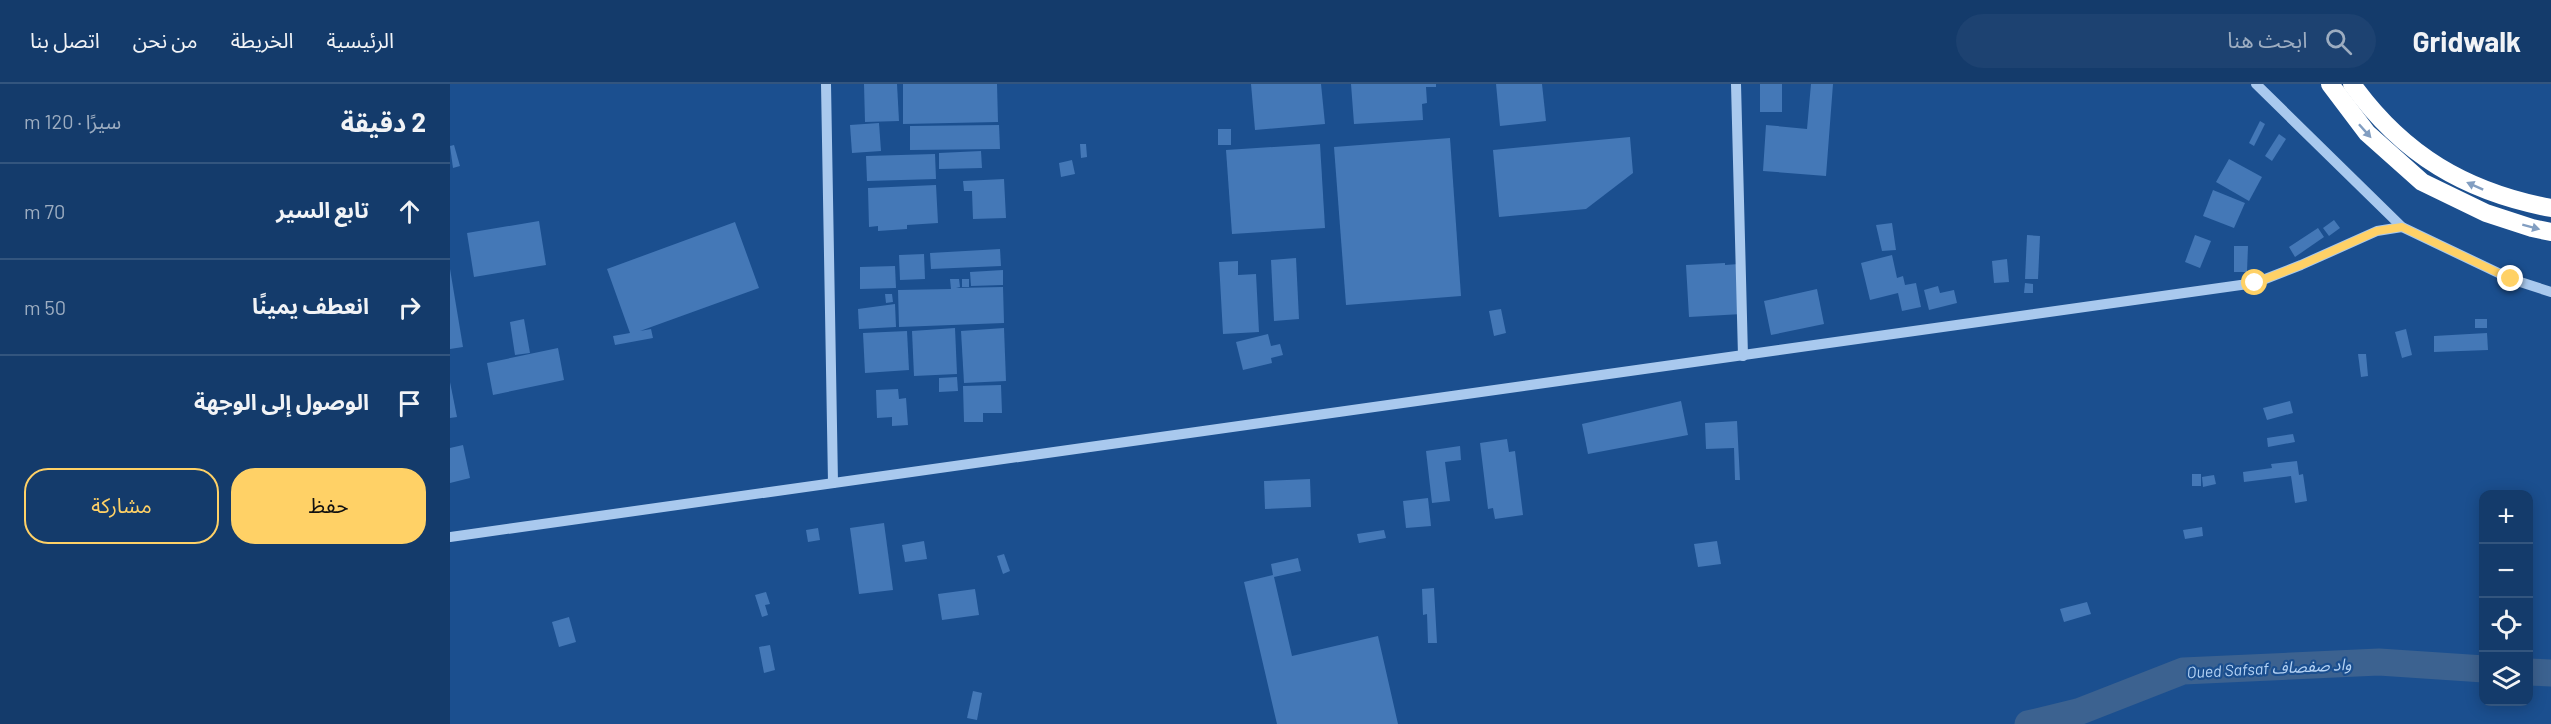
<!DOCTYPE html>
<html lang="ar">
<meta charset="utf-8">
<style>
body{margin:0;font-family:Barlow,"Noto Sans Arabic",sans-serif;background:#1d4271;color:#f1f3f6;direction:rtl}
.controls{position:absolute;right:18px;bottom:18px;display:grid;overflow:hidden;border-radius:12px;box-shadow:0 3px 15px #0003}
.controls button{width:54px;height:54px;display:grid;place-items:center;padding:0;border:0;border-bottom:2px solid #33557e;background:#143b6b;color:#f1f3f6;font:30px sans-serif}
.stop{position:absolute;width:18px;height:18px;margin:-14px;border:4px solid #ffd166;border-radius:50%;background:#fff}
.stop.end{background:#ffd166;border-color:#fff;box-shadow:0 2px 6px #0008}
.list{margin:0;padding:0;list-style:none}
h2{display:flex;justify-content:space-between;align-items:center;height:78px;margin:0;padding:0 24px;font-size:26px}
h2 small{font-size:20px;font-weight:400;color:#9dadc1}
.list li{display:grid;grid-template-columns:39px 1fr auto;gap:18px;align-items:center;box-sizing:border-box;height:96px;padding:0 24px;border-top:2px solid #33557e}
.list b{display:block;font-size:22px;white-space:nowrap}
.list em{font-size:20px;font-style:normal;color:#9dadc1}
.actions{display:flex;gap:12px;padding:18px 24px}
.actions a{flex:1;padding:14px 0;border:2px solid #ffd166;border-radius:24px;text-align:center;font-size:21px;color:#ffd166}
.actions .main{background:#ffd166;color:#111}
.icon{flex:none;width:33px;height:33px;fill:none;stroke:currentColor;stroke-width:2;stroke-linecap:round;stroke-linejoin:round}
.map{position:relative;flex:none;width:2101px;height:640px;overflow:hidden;direction:ltr}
header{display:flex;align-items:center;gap:36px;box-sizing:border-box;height:84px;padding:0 30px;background:#143b6b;border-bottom:2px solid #33557e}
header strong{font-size:28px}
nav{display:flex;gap:33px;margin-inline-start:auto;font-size:21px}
.search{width:420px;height:54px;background:#1d4271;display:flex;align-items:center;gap:15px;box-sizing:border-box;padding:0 21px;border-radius:33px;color:#9dadc1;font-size:22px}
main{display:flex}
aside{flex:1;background:#143b6b}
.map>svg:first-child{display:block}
</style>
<header>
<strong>Gridwalk</strong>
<div class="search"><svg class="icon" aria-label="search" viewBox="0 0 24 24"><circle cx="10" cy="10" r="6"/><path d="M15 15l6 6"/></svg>ابحث هنا</div>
<nav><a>الرئيسية</a><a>الخريطة</a><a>من نحن</a><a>اتصل بنا</a></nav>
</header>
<main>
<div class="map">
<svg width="2101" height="640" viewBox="0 0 2101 640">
<rect width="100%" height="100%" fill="#1b4f8f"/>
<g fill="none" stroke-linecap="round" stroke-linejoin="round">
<!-- river -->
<g stroke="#3c6290" stroke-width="27">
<path d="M2078 588 2101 589"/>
<path d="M1578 640 1628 628 1733 587 1929 578 2034 585"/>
</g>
</g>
<!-- building -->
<g fill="#4478b7">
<path d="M414 0H447L449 37 415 38Z"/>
<path d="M453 0H547L548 38 453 40Z"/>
<path d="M801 0H871L875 40 805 46Z"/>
<path d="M901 0H986V3H976L977 19 972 20 973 36 904 40Z"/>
<path d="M1046 0H1092L1096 37 1050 42Z"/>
<rect x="1310" y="0" width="22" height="28"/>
<path d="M1361 0H1383L1376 92 1313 87 1316 41 1357 45Z"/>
<path d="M1810 37 1815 40 1804 62 1799 59Z"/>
<path d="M429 39 431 67 402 69 400 41Z"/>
<path d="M549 41 550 65 460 66V42Z"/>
<rect x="768" y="45" width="13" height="16"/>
<path d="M1829 50 1836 55 1822 77 1815 72Z"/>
<path d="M1180 53 1183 89 1136 125 1049 133 1043 66Z"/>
<path d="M1000 54 1011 212 896 221 884 63Z"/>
<path d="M630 60H636L637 73 631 74Z"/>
<path d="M870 60 875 144 782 150 776 66Z"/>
<path d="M4 61 10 82 3 84 0 62Z"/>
<path d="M531 67 532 84 489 85V69Z"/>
<path d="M485 70 486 95 417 97 416 72Z"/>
<path d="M1779 75 1812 93 1799 117 1766 98Z"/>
<path d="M622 76 625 90 611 93 609 79Z"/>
<path d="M554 95 556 134 523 135 522 107H514L513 97Z"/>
<path d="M486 101 488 139 457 141V145L428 147V142L419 143 418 104Z"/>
<path d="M1763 106 1795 119 1784 144 1753 132Z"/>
<path d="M1884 136 1890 144 1879 152 1873 144Z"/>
<path d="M89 137 96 181 24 193 17 149Z"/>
<path d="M285 138 309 204 190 247 201 245 203 254 165 261 163 252 180 249 157 185Z"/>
<path d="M1442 139 1446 166 1432 167 1426 141Z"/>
<path d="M1868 144 1874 153 1845 173 1839 163Z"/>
<path d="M1577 151 1590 152 1588 195H1575Z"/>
<path d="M1745 151 1761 157 1750 184 1735 178Z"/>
<path d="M1784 162H1798L1797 188H1784Z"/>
<path d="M550 165 551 182 481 185 480 169Z"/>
<path d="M474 170 475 195 450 196 449 171Z"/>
<path d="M1442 171 1447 194 1453 192 1455 201 1466 199 1471 223 1452 227 1448 209 1420 216 1411 179Z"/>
<path d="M846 174 849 235 824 237 821 176Z"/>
<path d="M1557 175 1559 198 1544 199 1542 177Z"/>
<path d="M788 177V191L806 190 809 248 773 250 769 178Z"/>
<path d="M1275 179V181L1289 180 1292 230 1239 233 1236 181Z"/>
<path d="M445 182 446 204 410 205V183Z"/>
<path d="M0 185 13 263 0 265Z"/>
<path d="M553 186V201L521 202 520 188Z"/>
<path d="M500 195H509L510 203 506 204 553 203 554 239 449 243 448 206 501 205Z"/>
<rect x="512" y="195" width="7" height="8"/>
<path d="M1575 199 1583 200V209H1574Z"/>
<path d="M1488 202 1490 209 1504 206 1507 219 1479 226 1474 206Z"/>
<path d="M1367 205 1374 240 1321 251 1314 217Z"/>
<path d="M435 210H442L443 218 436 219Z"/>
<path d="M445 220 446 243 409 245 408 225Z"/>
<path d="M1051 225 1056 249 1044 252 1039 227Z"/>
<path d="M74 235 80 269 65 271 60 238Z"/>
<rect x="2025" y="235" width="12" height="9"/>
<path d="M505 244 507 290 464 292 462 247Z"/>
<path d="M554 244 556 297 514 299 511 247Z"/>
<path d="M1956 245 1962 271 1952 274 1945 248Z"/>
<path d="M457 247 459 286 415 289 413 249Z"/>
<path d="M2037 249 2038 266 1984 268V252Z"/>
<path d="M818 250 821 262 830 260 833 271 821 274 822 279 793 286 786 258Z"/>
<path d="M108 264 114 296 43 311 37 279Z"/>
<path d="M1908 270H1916L1918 292 1911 293Z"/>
<path d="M507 293 508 307 489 308V294Z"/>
<path d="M0 298 7 333 0 334Z"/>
<path d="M551 301 552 329H533V338H514L513 302Z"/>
<path d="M448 305 449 315 456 314 458 341 442 342V333L427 334 426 306Z"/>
<path d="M1231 317 1238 351 1138 370 1132 340Z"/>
<path d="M1840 317 1843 329 1817 336 1813 324Z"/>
<path d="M1287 337 1290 396H1285L1284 364 1256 365 1255 339Z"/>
<path d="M1843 350 1845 358 1818 363 1817 354Z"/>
<path d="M1057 355 1059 368 1065 367 1073 431 1045 435 1043 424 1038 425 1030 359Z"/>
<path d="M13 361 20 394 0 399V364Z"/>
<path d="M1010 362 1011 376 995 378 1000 417 982 419 976 367Z"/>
<path d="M1847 377 1849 391 1853 390 1857 417 1845 419 1841 392 1794 398 1793 388 1822 384 1821 380Z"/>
<rect x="1742" y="390" width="9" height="12"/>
<path d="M1764 391 1766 400 1753 403 1752 393Z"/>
<path d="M860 395 861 423 815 425 814 397Z"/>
<path d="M978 414 981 442 956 444 953 417Z"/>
<path d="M434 439 443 506 409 510 400 444Z"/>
<path d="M1752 443 1753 452 1735 455 1733 446Z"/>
<path d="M368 444 370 456 358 458 356 446Z"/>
<path d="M934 446 936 454 909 459 907 450Z"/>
<path d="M474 457 477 475 455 478 452 461Z"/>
<path d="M1267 457 1271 480 1248 483 1244 460Z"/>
<path d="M554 470 560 487 553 490 547 472Z"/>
<path d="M848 474 851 487 824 493 842 572 928 552 948 640H827L794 498 823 491 821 480Z"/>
<path d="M984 504 987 559H978L977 530 973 531 972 505Z"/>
<path d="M525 505 529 531 492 536 488 510Z"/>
<path d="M316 508 320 520 315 521 318 531 312 533 305 511Z"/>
<path d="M1637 518 1641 530 1614 538 1610 525Z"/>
<path d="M119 533 126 558 109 563 102 538Z"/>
<path d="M320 561 325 586 314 589 309 563Z"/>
<path d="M523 607 532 609 527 636 517 634Z"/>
</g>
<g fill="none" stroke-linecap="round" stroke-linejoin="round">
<!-- minor -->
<g stroke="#a9c9ee" stroke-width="10">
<path d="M376 0 383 399"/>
<path d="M1286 0 1293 272"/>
<path d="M1806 0 1952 143 2061 195 2101 208"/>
<path d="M0 453 1805 199 1851 181 1927 147 1952 143"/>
</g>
<!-- highway -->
<g stroke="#fff" stroke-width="18">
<path d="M1880 0 1917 49 1972 98 2036 129 2082 144 2101 148"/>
<path d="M1902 0C1953 71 2016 108 2101 124"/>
</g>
</g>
<!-- one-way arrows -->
<defs><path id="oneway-solid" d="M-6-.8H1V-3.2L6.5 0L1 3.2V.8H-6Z" transform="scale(1.5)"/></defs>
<g fill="#829ec1">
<use href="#oneway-solid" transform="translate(1915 47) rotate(48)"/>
<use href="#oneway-solid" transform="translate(2025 102) rotate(-156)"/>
<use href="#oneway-solid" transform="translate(2081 143) rotate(15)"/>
</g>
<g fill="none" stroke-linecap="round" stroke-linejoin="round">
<!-- route -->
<path stroke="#ffd166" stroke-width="8" d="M1805 199 1851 181 1927 147 1952 143 2061 195"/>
</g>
<g text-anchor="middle" stroke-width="4.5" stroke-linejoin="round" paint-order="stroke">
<!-- water labels -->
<g font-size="16" font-style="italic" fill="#b5d3f5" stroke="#1b4f8f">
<text transform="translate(1819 584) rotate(-3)" y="6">Oued Safsaf واد صفصاف</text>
</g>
</g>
</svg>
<div class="controls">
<button>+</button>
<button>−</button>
<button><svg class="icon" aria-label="locate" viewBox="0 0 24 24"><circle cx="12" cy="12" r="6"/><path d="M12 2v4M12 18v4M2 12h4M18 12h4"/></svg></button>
<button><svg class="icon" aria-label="layers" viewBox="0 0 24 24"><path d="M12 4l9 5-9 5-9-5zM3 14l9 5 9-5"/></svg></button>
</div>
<div class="stop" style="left:1805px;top:199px"></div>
<div class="stop end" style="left:2061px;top:195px"></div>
</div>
<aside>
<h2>2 دقيقة<small>سيرًا · 120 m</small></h2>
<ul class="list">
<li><svg class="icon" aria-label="ahead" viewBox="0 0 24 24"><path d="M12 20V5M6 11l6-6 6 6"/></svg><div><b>تابع السير</b></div><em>70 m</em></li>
<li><svg class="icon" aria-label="right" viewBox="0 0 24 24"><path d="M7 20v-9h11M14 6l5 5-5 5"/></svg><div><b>انعطف يمينًا</b></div><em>50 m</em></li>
<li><svg class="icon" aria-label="arrive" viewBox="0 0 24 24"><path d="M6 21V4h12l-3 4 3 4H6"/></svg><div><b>الوصول إلى الوجهة</b></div></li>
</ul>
<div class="actions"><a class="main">حفظ</a><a>مشاركة</a></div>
</aside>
</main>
